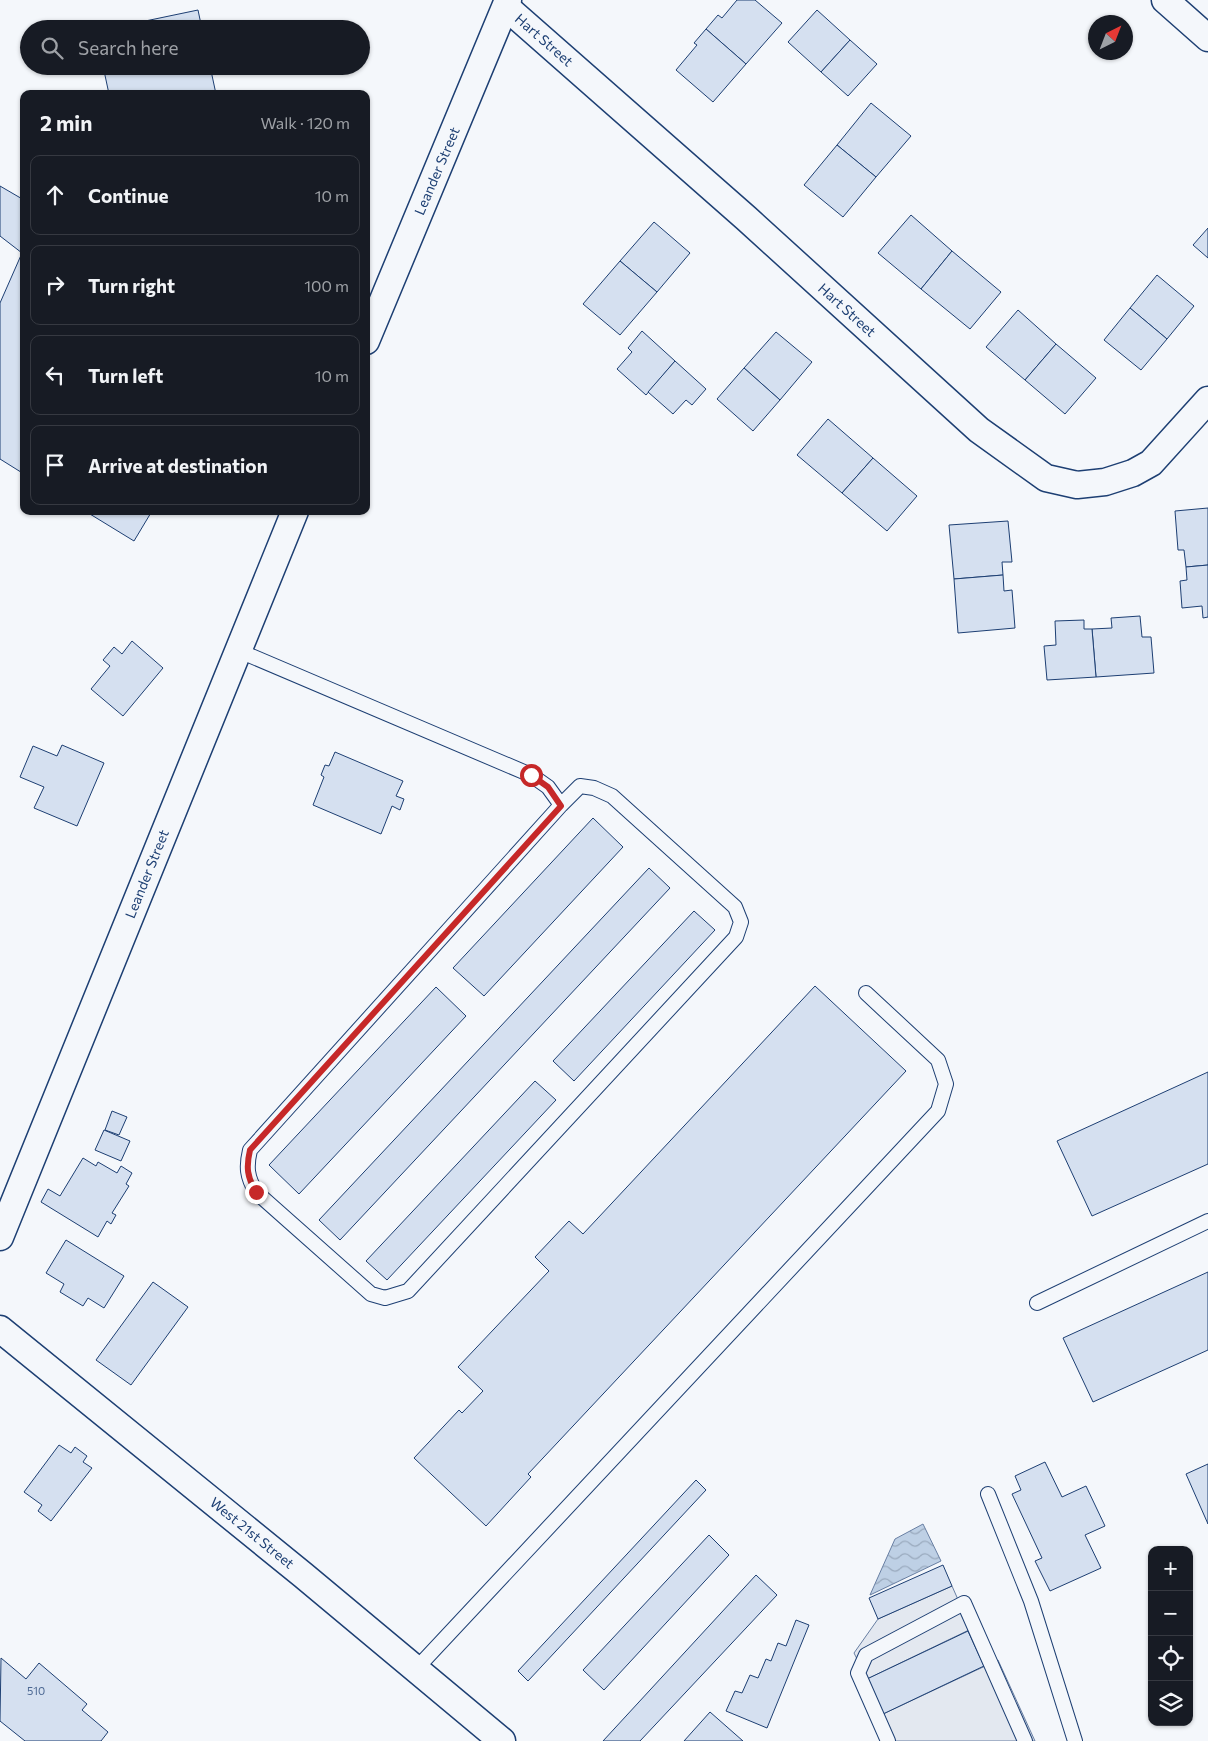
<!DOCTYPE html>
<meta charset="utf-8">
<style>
body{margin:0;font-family:Commissioner,sans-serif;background:#242831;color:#f1f3f6}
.controls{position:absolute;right:15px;bottom:15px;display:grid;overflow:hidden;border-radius:10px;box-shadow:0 1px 4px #0004}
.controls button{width:45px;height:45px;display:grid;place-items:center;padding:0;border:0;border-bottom:1px solid #363941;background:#171b24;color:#f1f3f6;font:25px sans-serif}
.compass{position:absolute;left:1088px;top:15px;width:45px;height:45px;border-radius:50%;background:#171b24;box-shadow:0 1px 4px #0004;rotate:42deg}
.stop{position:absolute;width:15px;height:15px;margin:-11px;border:4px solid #c62828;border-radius:50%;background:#fff}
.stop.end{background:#c62828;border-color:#fff;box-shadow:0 1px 5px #0008}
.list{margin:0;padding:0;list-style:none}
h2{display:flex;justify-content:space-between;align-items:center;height:65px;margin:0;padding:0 20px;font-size:21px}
h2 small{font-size:16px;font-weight:400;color:#9ea1a6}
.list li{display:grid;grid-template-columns:32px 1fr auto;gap:15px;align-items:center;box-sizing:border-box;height:80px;margin:0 10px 10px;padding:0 10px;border:1px solid #363941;border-radius:10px}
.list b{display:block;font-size:19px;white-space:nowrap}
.list em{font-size:16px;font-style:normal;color:#9ea1a6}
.icon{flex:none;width:28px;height:28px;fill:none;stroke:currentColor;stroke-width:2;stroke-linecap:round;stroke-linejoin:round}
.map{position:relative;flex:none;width:1208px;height:1741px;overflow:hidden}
.search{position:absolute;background:#171b24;box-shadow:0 1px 4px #0004;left:20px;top:20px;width:350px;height:55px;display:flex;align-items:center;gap:12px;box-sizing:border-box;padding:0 18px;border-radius:28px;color:#9ea1a6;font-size:19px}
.panel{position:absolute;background:#171b24;box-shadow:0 1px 4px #0004;left:20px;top:90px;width:350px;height:425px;border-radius:10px}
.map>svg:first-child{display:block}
</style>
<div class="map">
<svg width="1208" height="1741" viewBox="0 0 1208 1741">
<defs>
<pattern id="water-waves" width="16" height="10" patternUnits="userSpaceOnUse" patternTransform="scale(1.25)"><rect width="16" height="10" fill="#bed0e5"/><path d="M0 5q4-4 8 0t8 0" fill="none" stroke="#9aaabe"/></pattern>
</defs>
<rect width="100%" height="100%" fill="#f4f7fb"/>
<!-- parking -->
<g fill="#e3e8f0" stroke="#687fa3">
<path d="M952 1586 971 1629 867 1679 854 1653 878 1619Z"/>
<path d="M998 1660 1035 1741H894L883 1714Z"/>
</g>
<!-- water -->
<path fill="url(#water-waves)" stroke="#687fa3" d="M923 1524 941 1561 870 1595 895 1539Z"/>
<!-- building -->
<g fill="#d5e0f0" stroke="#1d3f73">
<path d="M737 0H755L782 23 746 64 706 29 718 15 722 18Z"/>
<path d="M198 10 202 29H107Z"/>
<path d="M817 10 850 40 821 72 788 42Z"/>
<path d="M706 29 746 64 713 102 676 70 697 45 694 43Z"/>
<path d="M850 40 877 64 848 96 821 72Z"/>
<path d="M103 66H210L216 94H109Z"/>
<path d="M871 103 911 136 876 177 837 145Z"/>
<path d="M837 145 876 177 843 217 804 185Z"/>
<path d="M0 186 24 200V474L0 459V303L22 253 0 236Z"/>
<path d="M911 215 952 251 921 289 878 253Z"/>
<path d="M654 222 690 253 657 292 620 261Z"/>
<path d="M1208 228V258L1193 245Z"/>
<path d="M952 251 1001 292 970 329 921 289Z"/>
<path d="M620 261 657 292 620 335 583 304Z"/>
<path d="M1157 275 1194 306 1167 339 1130 308Z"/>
<path d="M1130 308 1167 339 1141 370 1104 340Z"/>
<path d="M1018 310 1056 344 1025 380 986 347Z"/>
<path d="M642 331 675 361 646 395 617 369 632 352 628 348Z"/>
<path d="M776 332 812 362 780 400 744 368Z"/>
<path d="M1056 344 1096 378 1065 414 1025 380Z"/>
<path d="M675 361 706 389 692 405 686 400 673 414 648 392Z"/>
<path d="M744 368 780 400 753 431 717 399Z"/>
<path d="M828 419 873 458 842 493 797 455Z"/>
<path d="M873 458 917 496 887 531 842 493Z"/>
<path d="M1208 508V565L1186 567 1184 550H1178L1175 511Z"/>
<path d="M85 511H152L134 541Z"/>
<path d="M1008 521 1012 562H1002L1003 575 954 579 949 525Z"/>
<path d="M1208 565V617L1203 618 1202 606 1182 608 1180 581 1187 580 1186 567Z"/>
<path d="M1003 575 1004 591 1012 590 1015 628 958 633 954 579Z"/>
<path d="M1140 616 1142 637H1151L1154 673 1096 677 1092 629 1112 628 1111 618Z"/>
<path d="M1084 620V629H1092L1096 677 1047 680 1044 646 1056 645 1055 621Z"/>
<path d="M132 641 163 668 123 716 91 689 110 666 103 660 114 647 122 654Z"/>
<path d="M62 745 104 763 77 826 34 808 44 787 20 777 33 746 57 756Z"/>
<path d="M335 752 403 781 396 796 404 799 400 810 392 806 381 834 313 805 324 777 321 775 325 765 329 766Z"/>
<path d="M593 818 623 847 484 996 453 968Z"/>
<path d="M649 868 670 888 340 1240 319 1220Z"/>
<path d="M694 911 715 930 574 1081 553 1061Z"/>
<path d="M815 986 906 1071 528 1474 531 1477 486 1526 414 1458 459 1410 462 1413 483 1391 458 1367 549 1271 535 1257 569 1221 583 1234Z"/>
<path d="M436 987 466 1016 299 1194 269 1165Z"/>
<path d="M1208 1072V1164L1092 1216 1057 1141Z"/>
<path d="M535 1081 556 1100 387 1280 366 1261Z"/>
<path d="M112 1111 127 1117 119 1135 105 1130Z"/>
<path d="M104 1130 130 1141 121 1161 95 1150Z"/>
<path d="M83 1158 96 1166 98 1162 117 1173 121 1166 132 1173 126 1184 129 1186 112 1213 116 1215 111 1224 107 1221 98 1237 41 1202 48 1189 60 1196Z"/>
<path d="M66 1240 124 1276 104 1308 88 1298 83 1306 60 1292 64 1284 46 1273Z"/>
<path d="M1208 1272V1350L1093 1402 1063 1338Z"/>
<path d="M153 1282 188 1307 131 1385 96 1360Z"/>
<path d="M59 1445 71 1453 75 1447 87 1456 83 1462 92 1468 51 1521 38 1511 42 1505 24 1492Z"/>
<path d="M1045 1462 1062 1497 1086 1486 1105 1526 1085 1535 1101 1568 1050 1591 1035 1561 1042 1558 1012 1494 1021 1490 1015 1476Z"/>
<path d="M1208 1464V1524L1186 1474Z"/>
<path d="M696 1480 706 1490 528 1681 518 1671Z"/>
<path d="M709 1535 729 1555 604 1690 583 1670Z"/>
<path d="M943 1565 952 1586 878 1619 869 1598Z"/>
<path d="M756 1575 777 1595 640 1741H603Z"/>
<path d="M796 1620 809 1625 767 1728 726 1711 735 1691 742 1693 750 1675 758 1678 766 1659 771 1661 778 1643 786 1646Z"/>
<path d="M968 1631 984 1666 883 1714 867 1679Z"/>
<path d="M1 1658 26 1679 39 1663 87 1704 82 1710 108 1732 101 1741H25L0 1721Z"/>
<path d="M710 1712 743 1741H684Z"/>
</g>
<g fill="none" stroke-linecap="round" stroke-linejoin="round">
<!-- lane casing -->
<g stroke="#1d3f73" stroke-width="16">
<g id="lane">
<path d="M237 650 531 775 548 787 561 805 250 1150C246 1167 247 1177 256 1192L371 1294 385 1298 408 1291 736 937 741 922 735 907 612 796 594 788 580 786 561 805"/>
<path d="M1037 1303 1208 1221"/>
<path d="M988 1494 1031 1601 1075 1741"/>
<path d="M416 1669 938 1111 946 1084 938 1060 866 993"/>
<path d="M888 1741 858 1673 866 1655 964 1603 1025 1741"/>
</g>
</g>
<!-- street casing -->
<g stroke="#1d3f73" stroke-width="29">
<g id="street">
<path d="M1165 0 1208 38"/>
<path d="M506 7 746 218 979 430 1046 478 1077 485 1105 482 1133 473 1151 463 1208 400"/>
<path d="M366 341 508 0"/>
<path d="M0 1237 295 511"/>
<path d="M0 1329 303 1575 502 1741"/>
</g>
</g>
<!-- lane -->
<use href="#lane" stroke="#f4f7fb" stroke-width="14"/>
<!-- street -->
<use href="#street" stroke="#f4f7fb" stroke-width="26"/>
</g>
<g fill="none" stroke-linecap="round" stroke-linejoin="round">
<!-- route -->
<path stroke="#c62828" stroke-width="6" d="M256 1192C247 1177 246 1167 250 1150L561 806 548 787 531 775"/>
</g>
<g text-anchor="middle" stroke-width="4" stroke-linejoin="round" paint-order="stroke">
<!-- number labels -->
<g font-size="11" fill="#4b6792">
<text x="36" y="1695">510</text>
</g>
<!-- street labels -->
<g font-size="14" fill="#1d3f73" stroke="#f4f7fb">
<text transform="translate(544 40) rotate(41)" y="5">Hart Street</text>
<text transform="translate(437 171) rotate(-67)" y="5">Leander Street</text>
<text transform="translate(847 310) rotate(42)" y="5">Hart Street</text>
<text transform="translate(147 874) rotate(-68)" y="5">Leander Street</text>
<text transform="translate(252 1533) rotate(39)" y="5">West 21st Street</text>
</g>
</g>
</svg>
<div class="controls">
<button>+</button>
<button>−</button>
<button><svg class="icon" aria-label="locate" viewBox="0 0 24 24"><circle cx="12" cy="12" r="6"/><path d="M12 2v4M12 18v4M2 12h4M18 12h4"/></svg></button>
<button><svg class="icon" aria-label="layers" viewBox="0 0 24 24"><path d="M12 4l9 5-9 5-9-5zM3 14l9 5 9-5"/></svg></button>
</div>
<svg class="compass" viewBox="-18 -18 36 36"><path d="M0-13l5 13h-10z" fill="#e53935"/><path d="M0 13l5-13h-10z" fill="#9ea1a6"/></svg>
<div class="stop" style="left:531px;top:775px"></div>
<div class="stop end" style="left:256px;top:1192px"></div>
<div class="search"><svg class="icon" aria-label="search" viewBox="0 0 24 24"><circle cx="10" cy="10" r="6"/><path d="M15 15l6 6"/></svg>Search here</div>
<section class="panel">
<h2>2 min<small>Walk · 120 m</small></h2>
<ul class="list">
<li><svg class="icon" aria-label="ahead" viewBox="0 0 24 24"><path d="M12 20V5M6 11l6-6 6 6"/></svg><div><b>Continue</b></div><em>10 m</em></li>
<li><svg class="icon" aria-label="right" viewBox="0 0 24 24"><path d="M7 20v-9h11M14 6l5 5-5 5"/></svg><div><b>Turn right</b></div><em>100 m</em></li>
<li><svg class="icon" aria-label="left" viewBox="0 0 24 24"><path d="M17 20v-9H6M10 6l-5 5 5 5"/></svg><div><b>Turn left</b></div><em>10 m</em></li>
<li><svg class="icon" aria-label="arrive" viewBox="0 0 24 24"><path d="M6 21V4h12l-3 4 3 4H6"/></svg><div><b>Arrive at destination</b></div></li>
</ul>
</section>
</div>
